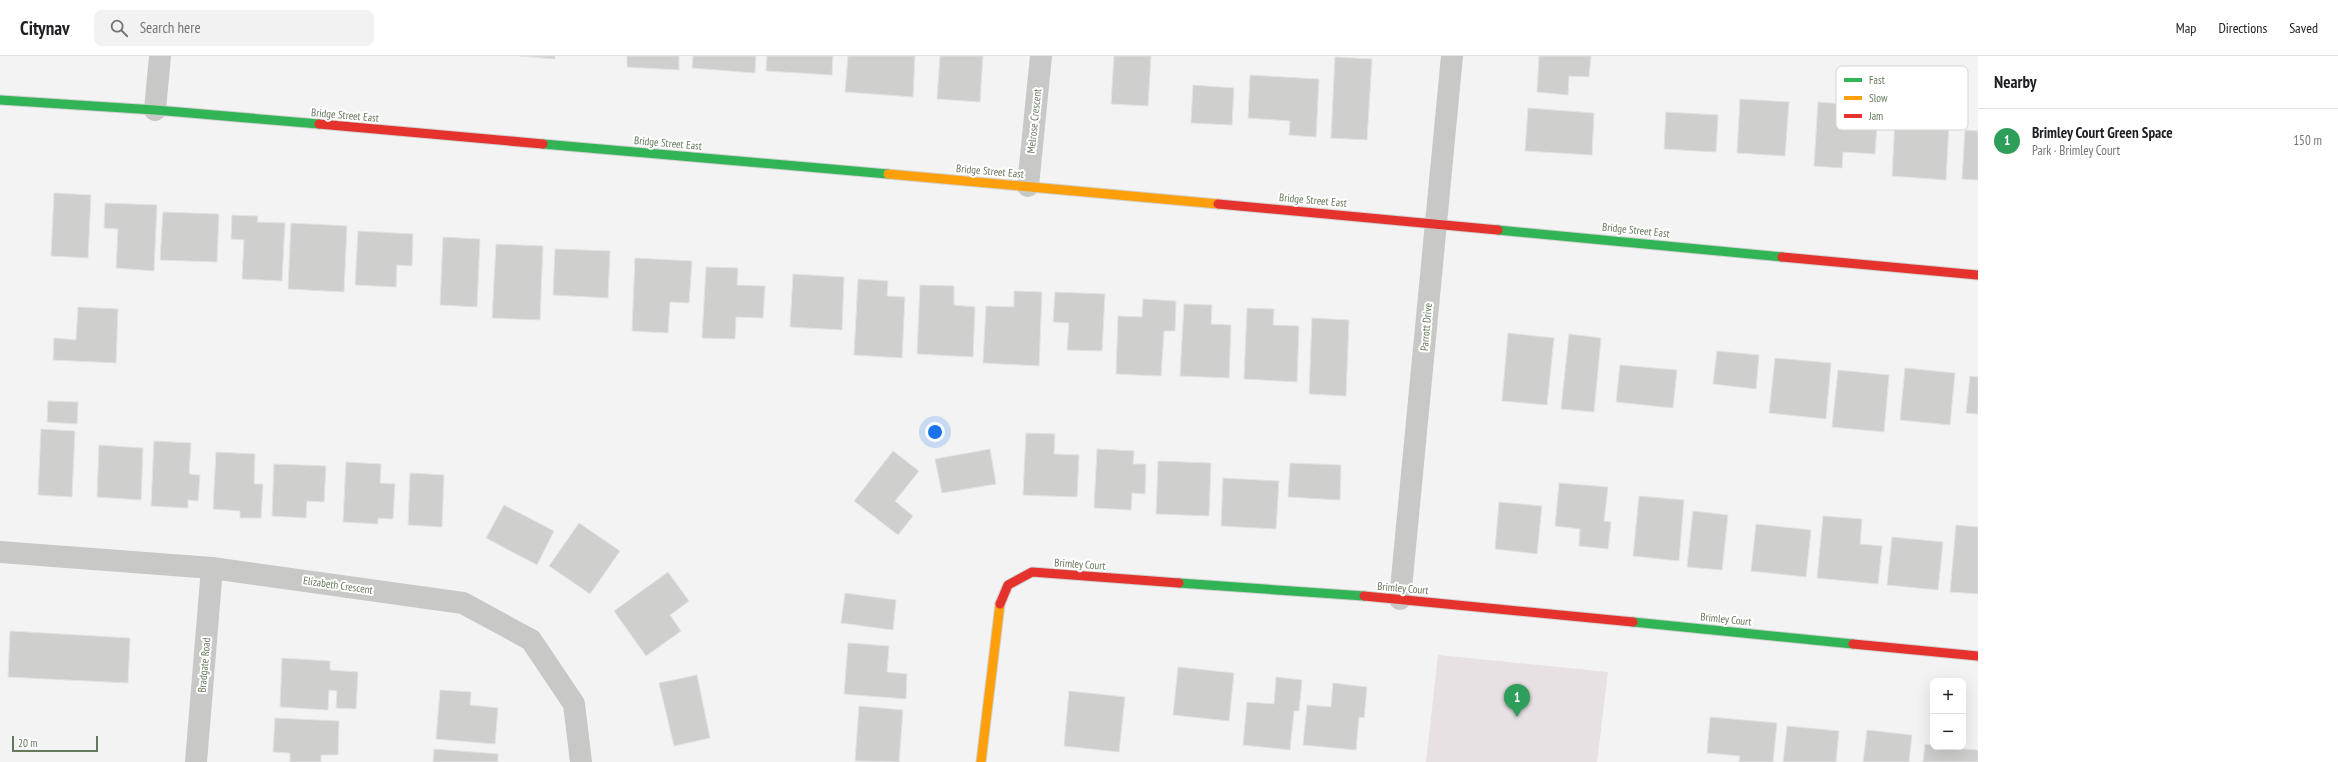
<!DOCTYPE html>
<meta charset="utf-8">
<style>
body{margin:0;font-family:"PT Sans Narrow",sans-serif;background:#f2f2f2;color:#202124}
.controls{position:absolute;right:12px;bottom:12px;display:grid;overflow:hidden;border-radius:8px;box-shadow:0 4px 16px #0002}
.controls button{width:36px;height:36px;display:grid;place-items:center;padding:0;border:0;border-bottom:1px solid #e0e0e0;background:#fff;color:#202124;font:20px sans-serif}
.scale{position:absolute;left:12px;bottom:10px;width:86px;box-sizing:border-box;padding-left:4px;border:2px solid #66785c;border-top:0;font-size:11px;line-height:14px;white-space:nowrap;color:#66785c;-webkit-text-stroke:3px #fff;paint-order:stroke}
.you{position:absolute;left:935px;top:376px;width:14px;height:14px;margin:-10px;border:3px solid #fff;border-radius:50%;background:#1a73e8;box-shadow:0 0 0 6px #1a73e833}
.badge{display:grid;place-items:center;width:26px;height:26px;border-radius:50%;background:#7c3aed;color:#fff;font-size:13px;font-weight:700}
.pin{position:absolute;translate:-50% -33px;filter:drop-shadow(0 1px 2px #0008)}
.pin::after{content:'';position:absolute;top:21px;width:14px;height:12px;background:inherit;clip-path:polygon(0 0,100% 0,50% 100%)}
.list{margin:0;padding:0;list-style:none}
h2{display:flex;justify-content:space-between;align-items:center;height:52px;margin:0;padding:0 16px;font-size:17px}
h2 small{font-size:13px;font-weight:400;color:#757577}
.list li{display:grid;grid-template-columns:26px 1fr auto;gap:12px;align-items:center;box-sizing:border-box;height:64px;padding:0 16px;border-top:1px solid #e0e0e0}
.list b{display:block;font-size:15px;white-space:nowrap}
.list p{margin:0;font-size:13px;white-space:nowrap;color:#757577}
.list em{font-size:13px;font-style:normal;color:#757577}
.icon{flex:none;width:22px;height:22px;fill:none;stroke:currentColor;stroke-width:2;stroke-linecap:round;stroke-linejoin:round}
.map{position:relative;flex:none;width:1978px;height:706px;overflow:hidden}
header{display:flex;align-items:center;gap:24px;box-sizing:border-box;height:56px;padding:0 20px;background:#fff;border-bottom:1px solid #e0e0e0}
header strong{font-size:19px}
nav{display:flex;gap:22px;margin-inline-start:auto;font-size:14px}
.search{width:280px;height:36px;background:#f2f2f2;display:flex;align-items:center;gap:10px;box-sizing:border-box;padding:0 14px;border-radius:8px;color:#757577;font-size:15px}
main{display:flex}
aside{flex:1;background:#fff}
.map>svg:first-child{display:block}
</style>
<header>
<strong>Citynav</strong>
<div class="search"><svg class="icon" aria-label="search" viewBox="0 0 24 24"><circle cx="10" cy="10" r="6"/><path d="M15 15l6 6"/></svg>Search here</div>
<nav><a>Map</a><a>Directions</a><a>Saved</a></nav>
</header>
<main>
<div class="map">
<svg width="1978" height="706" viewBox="0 0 1978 706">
<rect width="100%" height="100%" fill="#f4f3f4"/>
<!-- park -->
<path fill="#e7e1e3" d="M1438 599 1608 616 1597 706H1426Z"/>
<!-- building -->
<g fill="#cfcfce" stroke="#e4e2e4">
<path d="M520 0H555V3Z"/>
<path d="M627 0H679V14L627 11Z"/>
<path d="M693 0H756L755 17 692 12Z"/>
<path d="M767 0H833L832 19 766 15Z"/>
<path d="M848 0H915L913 41 845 36Z"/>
<path d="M940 0H983L980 46 937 43Z"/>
<path d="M1114 0H1151L1148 50 1111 48Z"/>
<path d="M1539 0H1591L1589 21 1569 20 1568 39 1537 36Z"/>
<path d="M1335 1 1372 3 1367 84 1331 82Z"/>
<path d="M1250 19 1319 23 1316 81 1289 79 1290 65 1248 62Z"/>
<path d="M1193 29 1234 32 1232 69 1191 67Z"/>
<path d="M1740 43 1789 46 1785 100 1737 97Z"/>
<path d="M1818 46 1846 48 1844 66 1877 68 1875 98 1843 96 1842 112 1814 110Z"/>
<path d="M1528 52 1594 57 1592 99 1525 95Z"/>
<path d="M1666 56 1718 59 1716 96 1664 93Z"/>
<path d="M1895 64 1949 67 1946 124 1892 120Z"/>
<path d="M1965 74 1978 75V124L1962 123Z"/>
<path d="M54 137 91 139 88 202 51 200Z"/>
<path d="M105 147 157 149 154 215 116 212 118 173 104 172Z"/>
<path d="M163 156 219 158 217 206 160 204Z"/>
<path d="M232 159 258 160 257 166 285 167 282 225 242 223 244 184 231 183Z"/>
<path d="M291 167 347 170 344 236 288 233Z"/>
<path d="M358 175 413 178 412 210 397 209 396 231 355 229Z"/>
<path d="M443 181 480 183 477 251 440 249Z"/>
<path d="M496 188 543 190 540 264 492 262Z"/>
<path d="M555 193 610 195 608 242 553 239Z"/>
<path d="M635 202 692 205 689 247 670 246 668 277 632 275Z"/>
<path d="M706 211 738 212 737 229 765 230 763 262 736 261 735 283 702 282Z"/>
<path d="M793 218 844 221 842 274 790 271Z"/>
<path d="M858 223 888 225 887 240 905 241 902 302 854 299Z"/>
<path d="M920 229 954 230V249L975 251 973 301 917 298Z"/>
<path d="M1014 235 1042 236 1039 310 983 307 986 250 1014 251Z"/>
<path d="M1055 236 1105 238 1102 295 1067 294 1069 267 1053 266Z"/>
<path d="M1143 243 1176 245 1175 275H1164L1161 320 1116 318 1118 260 1142 261Z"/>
<path d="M1184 248 1212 249 1211 268 1231 269 1229 322 1180 320Z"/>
<path d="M78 251 118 253 116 307 53 304 54 282 76 284Z"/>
<path d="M1247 252 1274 253 1273 269 1299 270 1297 326 1244 323Z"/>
<path d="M1312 262 1349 264 1346 340 1309 338Z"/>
<path d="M1508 277 1554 282 1547 349 1502 345Z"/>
<path d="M1569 278 1601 282 1594 356 1561 353Z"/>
<path d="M1717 295 1759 299 1756 333 1713 328Z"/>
<path d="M1775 302 1831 307 1826 363 1769 357Z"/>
<path d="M1620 309 1677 314 1673 352 1616 346Z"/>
<path d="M1905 312 1955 317 1950 369 1900 364Z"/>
<path d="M1838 314 1889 319 1884 376 1832 371Z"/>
<path d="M1970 320 1978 321V358L1966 357Z"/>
<path d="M48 345 78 346 77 368 47 366Z"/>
<path d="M41 373 75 375 72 441 38 439Z"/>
<path d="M1026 377 1055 378 1054 398 1079 399 1077 441 1023 439Z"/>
<path d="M154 385 191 387 189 418 200 419 198 445 188 444V452L151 450Z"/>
<path d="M99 389 143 392 141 444 97 441Z"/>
<path d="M990 393 996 428 942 437 935 403Z"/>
<path d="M1097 393 1134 395 1133 408H1146L1145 438 1132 437 1131 454 1094 452Z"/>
<path d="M893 395 919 415 895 445 913 460 898 479 854 445Z"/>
<path d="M216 396 255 398 254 428H263L261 462H240V455L213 453Z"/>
<path d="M1158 405 1211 407 1209 460 1156 458Z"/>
<path d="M346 406 381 408 380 427 395 428 393 463 378 462V468L343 466Z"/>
<path d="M1290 407 1341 409 1340 444 1288 441Z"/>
<path d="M274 408 326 410 324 446 307 445 306 462 272 460Z"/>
<path d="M410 417 444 419 442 471 408 469Z"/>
<path d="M1223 422 1279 425 1276 473 1221 470Z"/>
<path d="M1559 427 1608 431 1604 465 1611 466 1608 493 1579 490 1580 473 1555 470Z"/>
<path d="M1639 440 1684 444 1679 505 1633 500Z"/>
<path d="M1499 446 1542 450 1537 498 1495 493Z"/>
<path d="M504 449 554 475 537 509 486 482Z"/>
<path d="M1693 455 1728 459 1722 514 1687 511Z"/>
<path d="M1823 460 1862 463 1860 488 1882 490 1878 528 1817 522Z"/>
<path d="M579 467 620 495 590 538 549 510Z"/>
<path d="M1756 468 1811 474 1806 521 1751 515Z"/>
<path d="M1956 469 1978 471V538L1950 536Z"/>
<path d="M1892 481 1943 486 1938 534 1887 529Z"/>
<path d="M668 516 689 545 670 559 681 575 646 600 614 555Z"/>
<path d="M845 537 896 544 893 574 841 567Z"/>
<path d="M10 575 130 582 128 627 8 621Z"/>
<path d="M848 587 889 590 887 616 907 618 906 643 844 638Z"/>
<path d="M282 602 330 605V614L358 616 356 653 336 652 337 635 329 634 328 654 280 651Z"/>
<path d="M1178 611 1234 617 1229 665 1173 659Z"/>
<path d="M697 619 710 682 674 690 659 627Z"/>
<path d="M1276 621 1302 624 1299 655H1294L1290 694 1243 689 1247 646 1274 648Z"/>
<path d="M1333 627 1367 631 1364 662 1359 661 1356 694 1303 689 1307 649 1331 651Z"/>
<path d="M440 634 471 636 470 649 498 652 495 688 436 683Z"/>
<path d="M1069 635 1125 641 1119 696 1064 690Z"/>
<path d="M859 650 903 654 899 706 855 705Z"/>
<path d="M1710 661 1777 667 1773 706H1739L1740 700 1707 697Z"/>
<path d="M275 662 339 665 338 699H321V706H290V697L273 696Z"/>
<path d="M1787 670 1839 675 1836 706H1783Z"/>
<path d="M1867 674 1912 679 1909 706H1863Z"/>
<path d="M1925 688 1933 689V691L1978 694V706H1923Z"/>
<path d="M434 693 498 698V706H433Z"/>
</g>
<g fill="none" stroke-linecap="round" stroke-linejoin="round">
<!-- fast casing -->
<g stroke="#d0d1d0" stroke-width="11">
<g id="fast">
<path d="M0 44 155 54 319 68"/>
<path d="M543 88 888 118"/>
<path d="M1498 174 1782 201"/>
<path d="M1179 527 1364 540"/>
<path d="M1633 566 1853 588"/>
</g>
</g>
<!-- slow casing -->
<g stroke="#d0d1d0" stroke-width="11">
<g id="slow">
<path d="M888 118 1218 148"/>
<path d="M981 706 1000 548"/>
</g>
</g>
<!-- jam casing -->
<g stroke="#d0d1d0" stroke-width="11">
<g id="jam">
<path d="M319 68 543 88"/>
<path d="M1218 148 1498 174"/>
<path d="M1782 201 1978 219"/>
<path d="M1364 540 1633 566"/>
<path d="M1000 548 1008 529 1032 516 1179 527"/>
<path d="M1853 588 1978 600"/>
</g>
</g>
<!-- street -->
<g stroke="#c8c9c7" stroke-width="22">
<path d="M155 54 160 0"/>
<path d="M1028 130 1041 0"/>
<path d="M0 496 212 512 463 547 531 584 574 648 581 706"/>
<path d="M1400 543 1452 0"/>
<path d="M196 706 212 512"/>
</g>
<!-- fast -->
<use href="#fast" stroke="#30b455" stroke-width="9"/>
<!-- slow -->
<use href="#slow" stroke="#ff9f0a" stroke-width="9"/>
<!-- jam -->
<use href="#jam" stroke="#e5322d" stroke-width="9"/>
</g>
<g text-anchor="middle" stroke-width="4" stroke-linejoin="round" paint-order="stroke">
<!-- street labels -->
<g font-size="11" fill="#66785c" stroke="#fff">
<text transform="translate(345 59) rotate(5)" y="4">Bridge Street East</text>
<text transform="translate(1034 65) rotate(-84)" y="4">Melrose Crescent</text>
<text transform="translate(668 87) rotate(5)" y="4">Bridge Street East</text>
<text transform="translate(990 115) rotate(5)" y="4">Bridge Street East</text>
<text transform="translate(1313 144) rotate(5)" y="4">Bridge Street East</text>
<text transform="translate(1636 174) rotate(6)" y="4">Bridge Street East</text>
<text transform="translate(1426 271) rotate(-85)" y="4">Parrott Drive</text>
<text transform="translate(1080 508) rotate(4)" y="4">Brimley Court</text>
<text transform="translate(338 529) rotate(8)" y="4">Elizabeth Crescent</text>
<text transform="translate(1403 532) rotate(5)" y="4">Brimley Court</text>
<text transform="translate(1726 563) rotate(6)" y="4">Brimley Court</text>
<text transform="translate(204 609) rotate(-85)" y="4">Bradgate Road</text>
</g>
</g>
<!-- legend -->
<rect x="1836" y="10" width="132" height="64" rx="6" fill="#fff" stroke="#d1d6ce" stroke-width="1"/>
<rect x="1844" y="22" width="18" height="4" fill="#30b455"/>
<rect x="1844" y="40" width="18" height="4" fill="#ff9f0a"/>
<rect x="1844" y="58" width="18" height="4" fill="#e5322d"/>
<g font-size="11" fill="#66785c">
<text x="1869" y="28">Fast</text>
<text x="1869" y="46">Slow</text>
<text x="1869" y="64">Jam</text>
</g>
</svg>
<div class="controls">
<button>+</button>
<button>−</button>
</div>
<div class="scale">20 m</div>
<div class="you"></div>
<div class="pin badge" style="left:1517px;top:661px;background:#2e9e5b">1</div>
</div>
<aside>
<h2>Nearby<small></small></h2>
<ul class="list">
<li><span class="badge" style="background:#2e9e5b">1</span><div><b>Brimley Court Green Space</b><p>Park · Brimley Court</p></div><em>150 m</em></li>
</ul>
</aside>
</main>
